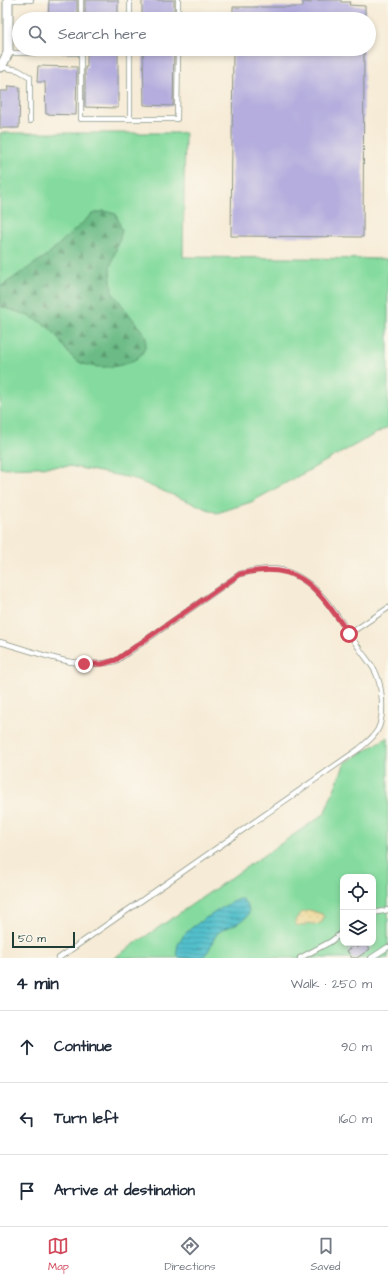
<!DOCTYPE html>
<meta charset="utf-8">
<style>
body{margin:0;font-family:"Architects Daughter",sans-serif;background:#f6f6f7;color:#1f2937}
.controls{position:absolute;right:12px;bottom:12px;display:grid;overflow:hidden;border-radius:8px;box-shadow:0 2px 6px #0003}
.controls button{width:36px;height:36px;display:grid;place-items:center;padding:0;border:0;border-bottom:1px solid #e0e1e3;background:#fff;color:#1f2937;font:20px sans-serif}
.scale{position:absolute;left:12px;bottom:10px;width:63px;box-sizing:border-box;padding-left:4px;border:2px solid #1f3d34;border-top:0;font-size:11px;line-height:14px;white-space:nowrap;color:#1f3d34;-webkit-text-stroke:3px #fbf7ec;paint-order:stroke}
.stop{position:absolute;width:12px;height:12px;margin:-9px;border:3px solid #d1495b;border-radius:50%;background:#fff}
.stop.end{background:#d1495b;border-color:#fff;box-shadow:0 1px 4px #0008}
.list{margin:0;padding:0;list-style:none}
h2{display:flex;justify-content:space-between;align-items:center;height:52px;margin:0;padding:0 16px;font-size:17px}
h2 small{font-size:13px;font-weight:400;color:#747a83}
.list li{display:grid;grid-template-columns:26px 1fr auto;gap:12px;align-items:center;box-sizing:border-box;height:72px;padding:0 16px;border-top:1px solid #e0e1e3}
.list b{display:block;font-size:15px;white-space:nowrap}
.list em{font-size:13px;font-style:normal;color:#747a83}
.icon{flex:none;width:22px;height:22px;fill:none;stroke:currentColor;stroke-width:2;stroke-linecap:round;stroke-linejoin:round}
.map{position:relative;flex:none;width:388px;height:958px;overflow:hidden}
.search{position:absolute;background:#fff;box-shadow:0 2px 6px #0003;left:12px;right:12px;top:12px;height:44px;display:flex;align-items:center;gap:10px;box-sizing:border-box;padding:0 14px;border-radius:22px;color:#747a83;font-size:15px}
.sheet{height:268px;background:#fff}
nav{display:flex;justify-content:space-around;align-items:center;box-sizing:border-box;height:56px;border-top:1px solid #e0e1e3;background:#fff;font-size:11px;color:#747a83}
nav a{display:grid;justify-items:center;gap:2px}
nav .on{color:#d1495b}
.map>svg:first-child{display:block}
</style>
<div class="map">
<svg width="388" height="958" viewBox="0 0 388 958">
<defs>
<pattern id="forest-firs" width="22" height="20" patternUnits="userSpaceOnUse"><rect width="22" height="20" fill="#6cbb86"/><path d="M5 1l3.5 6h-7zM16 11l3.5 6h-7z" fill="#58996e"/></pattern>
<pattern id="sand-dots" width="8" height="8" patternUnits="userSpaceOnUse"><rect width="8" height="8" fill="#eeda9e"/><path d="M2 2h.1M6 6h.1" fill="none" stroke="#ccbc89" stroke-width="1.8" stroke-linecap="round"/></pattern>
<pattern id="water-rules" width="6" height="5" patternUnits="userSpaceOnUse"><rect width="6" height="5" fill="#53c0cc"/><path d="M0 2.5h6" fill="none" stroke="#449da6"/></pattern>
</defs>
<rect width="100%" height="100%" fill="#fbf7ec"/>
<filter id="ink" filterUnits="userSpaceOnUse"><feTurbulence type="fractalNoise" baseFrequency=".025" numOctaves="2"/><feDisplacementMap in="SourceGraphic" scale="8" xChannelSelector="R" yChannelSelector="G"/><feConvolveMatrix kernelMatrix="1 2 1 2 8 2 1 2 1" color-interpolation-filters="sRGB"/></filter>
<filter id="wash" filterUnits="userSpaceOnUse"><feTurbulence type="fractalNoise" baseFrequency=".012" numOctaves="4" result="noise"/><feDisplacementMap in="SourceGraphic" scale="16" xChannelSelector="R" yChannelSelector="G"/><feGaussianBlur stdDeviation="0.9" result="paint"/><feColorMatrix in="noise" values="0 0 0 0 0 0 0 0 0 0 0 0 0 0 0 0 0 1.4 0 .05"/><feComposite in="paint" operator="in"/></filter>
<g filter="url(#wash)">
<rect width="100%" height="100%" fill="#f6ebd6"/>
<!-- grass -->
<g fill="#85db9f" stroke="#528c6a" fill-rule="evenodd">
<path d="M0 133H185L183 257 388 259V427L251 502 217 513 131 478 69 466 0 468Z"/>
<path d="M388 737V958H114L324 814 345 763ZM343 877H373V943H343Z"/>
</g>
<!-- forest -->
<path fill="url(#forest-firs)" stroke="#467c5d" d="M104 211 116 214 122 231 110 268 112 292 146 336C146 339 146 344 145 348 138 368 97 371 81 363 65 356 61 337 48 327 34 316 16 312 0 306V287L46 256 92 214Z"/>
<!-- sand -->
<path fill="url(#sand-dots)" stroke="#868c69" d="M310 910 322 914 324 917 322 922 316 925 310 923 301 926 296 925 295 920 301 913Z"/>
<!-- water -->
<path fill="url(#water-rules)" stroke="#397e80" d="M239 899H242C265 922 224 924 216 935 211 943 210 954 200 958 195 958 185 958 179 958 169 938 200 922 214 913 222 908 230 902 239 899Z"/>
<g id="blocks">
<!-- building -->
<g fill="#b4adde">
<path d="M49 0H77V19H48Z"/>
<rect x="85" y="0" width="33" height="19"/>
<rect x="142" y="0" width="32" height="19"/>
<path d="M311 0H341V2H350L349 5 365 6V19H233V7H303V2L311 3Z"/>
<path d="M87 49H118V108L85 107V67H87Z"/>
<path d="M143 49H174L173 106 144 105Z"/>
<path d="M233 49H364L363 237 231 236Z"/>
<path d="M38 66 77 67 76 115 46 114 45 82H37Z"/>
<path d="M8 86 20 87 19 128H0V91H9Z"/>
<path d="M365 943 370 949 357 958H352L347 951 355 945 357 948Z"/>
</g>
</g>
</g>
<g filter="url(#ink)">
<use href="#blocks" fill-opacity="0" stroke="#8a9485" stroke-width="1"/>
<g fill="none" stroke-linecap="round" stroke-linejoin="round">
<!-- service casing -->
<g stroke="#8a9485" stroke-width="6">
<g id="service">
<path d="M8 0H31"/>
<path d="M81 19V0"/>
<path d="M130 19V0"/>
<path d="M178 19V0"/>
<path d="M81 49V119H177L178 49"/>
<path d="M8 53H76"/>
<path d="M0 67 18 70 30 77V121"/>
<path d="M130 119V49"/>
<path d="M349 634 388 608"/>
<path d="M0 642C37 652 77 671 116 661L240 574C258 569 276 566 293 574 323 587 341 623 359 648 364 656 372 664 376 673 382 687 384 709 380 724 377 735 367 742 359 749L59 958"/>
<path d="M373 913 388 910"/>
<path d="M300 958 330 942 343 932"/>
<path d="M371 958 388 947"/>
</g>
</g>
<!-- minor casing -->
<g stroke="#8a9485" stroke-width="11">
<path id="minor" d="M1 67 8 53V0"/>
</g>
<!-- service -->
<use href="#service" stroke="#fff" stroke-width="4.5"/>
<!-- minor -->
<use href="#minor" stroke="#fff" stroke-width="9"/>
</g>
</g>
<g fill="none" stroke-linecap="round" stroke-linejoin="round" filter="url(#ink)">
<!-- route -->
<path stroke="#d1495b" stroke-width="5" d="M84 664H102L116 660 240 574C301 559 317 589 349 634"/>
</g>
</svg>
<div class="controls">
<button><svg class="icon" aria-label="locate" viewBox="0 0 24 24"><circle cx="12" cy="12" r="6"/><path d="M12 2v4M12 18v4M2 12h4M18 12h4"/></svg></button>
<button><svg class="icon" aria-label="layers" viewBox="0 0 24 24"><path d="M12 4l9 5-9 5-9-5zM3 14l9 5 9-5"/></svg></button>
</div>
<div class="scale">50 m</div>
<div class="stop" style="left:349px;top:634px"></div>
<div class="stop end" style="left:84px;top:664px"></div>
<div class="search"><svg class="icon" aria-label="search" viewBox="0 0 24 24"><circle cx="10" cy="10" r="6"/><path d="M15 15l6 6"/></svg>Search here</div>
</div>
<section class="sheet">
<h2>4 min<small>Walk · 250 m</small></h2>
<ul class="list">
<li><svg class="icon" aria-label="ahead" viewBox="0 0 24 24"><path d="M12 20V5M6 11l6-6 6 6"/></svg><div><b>Continue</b></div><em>90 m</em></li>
<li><svg class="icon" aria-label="left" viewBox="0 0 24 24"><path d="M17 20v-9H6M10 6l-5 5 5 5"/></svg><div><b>Turn left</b></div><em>160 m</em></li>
<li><svg class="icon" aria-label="arrive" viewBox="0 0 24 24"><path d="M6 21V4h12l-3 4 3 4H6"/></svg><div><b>Arrive at destination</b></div></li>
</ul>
</section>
<nav>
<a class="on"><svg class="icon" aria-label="map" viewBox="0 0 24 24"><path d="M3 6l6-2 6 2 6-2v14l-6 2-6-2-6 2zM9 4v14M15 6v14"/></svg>Map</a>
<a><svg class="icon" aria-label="directions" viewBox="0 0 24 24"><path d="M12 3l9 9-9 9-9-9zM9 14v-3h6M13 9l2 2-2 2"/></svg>Directions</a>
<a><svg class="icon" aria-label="saved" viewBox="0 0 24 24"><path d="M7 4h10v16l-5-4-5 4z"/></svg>Saved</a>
</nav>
